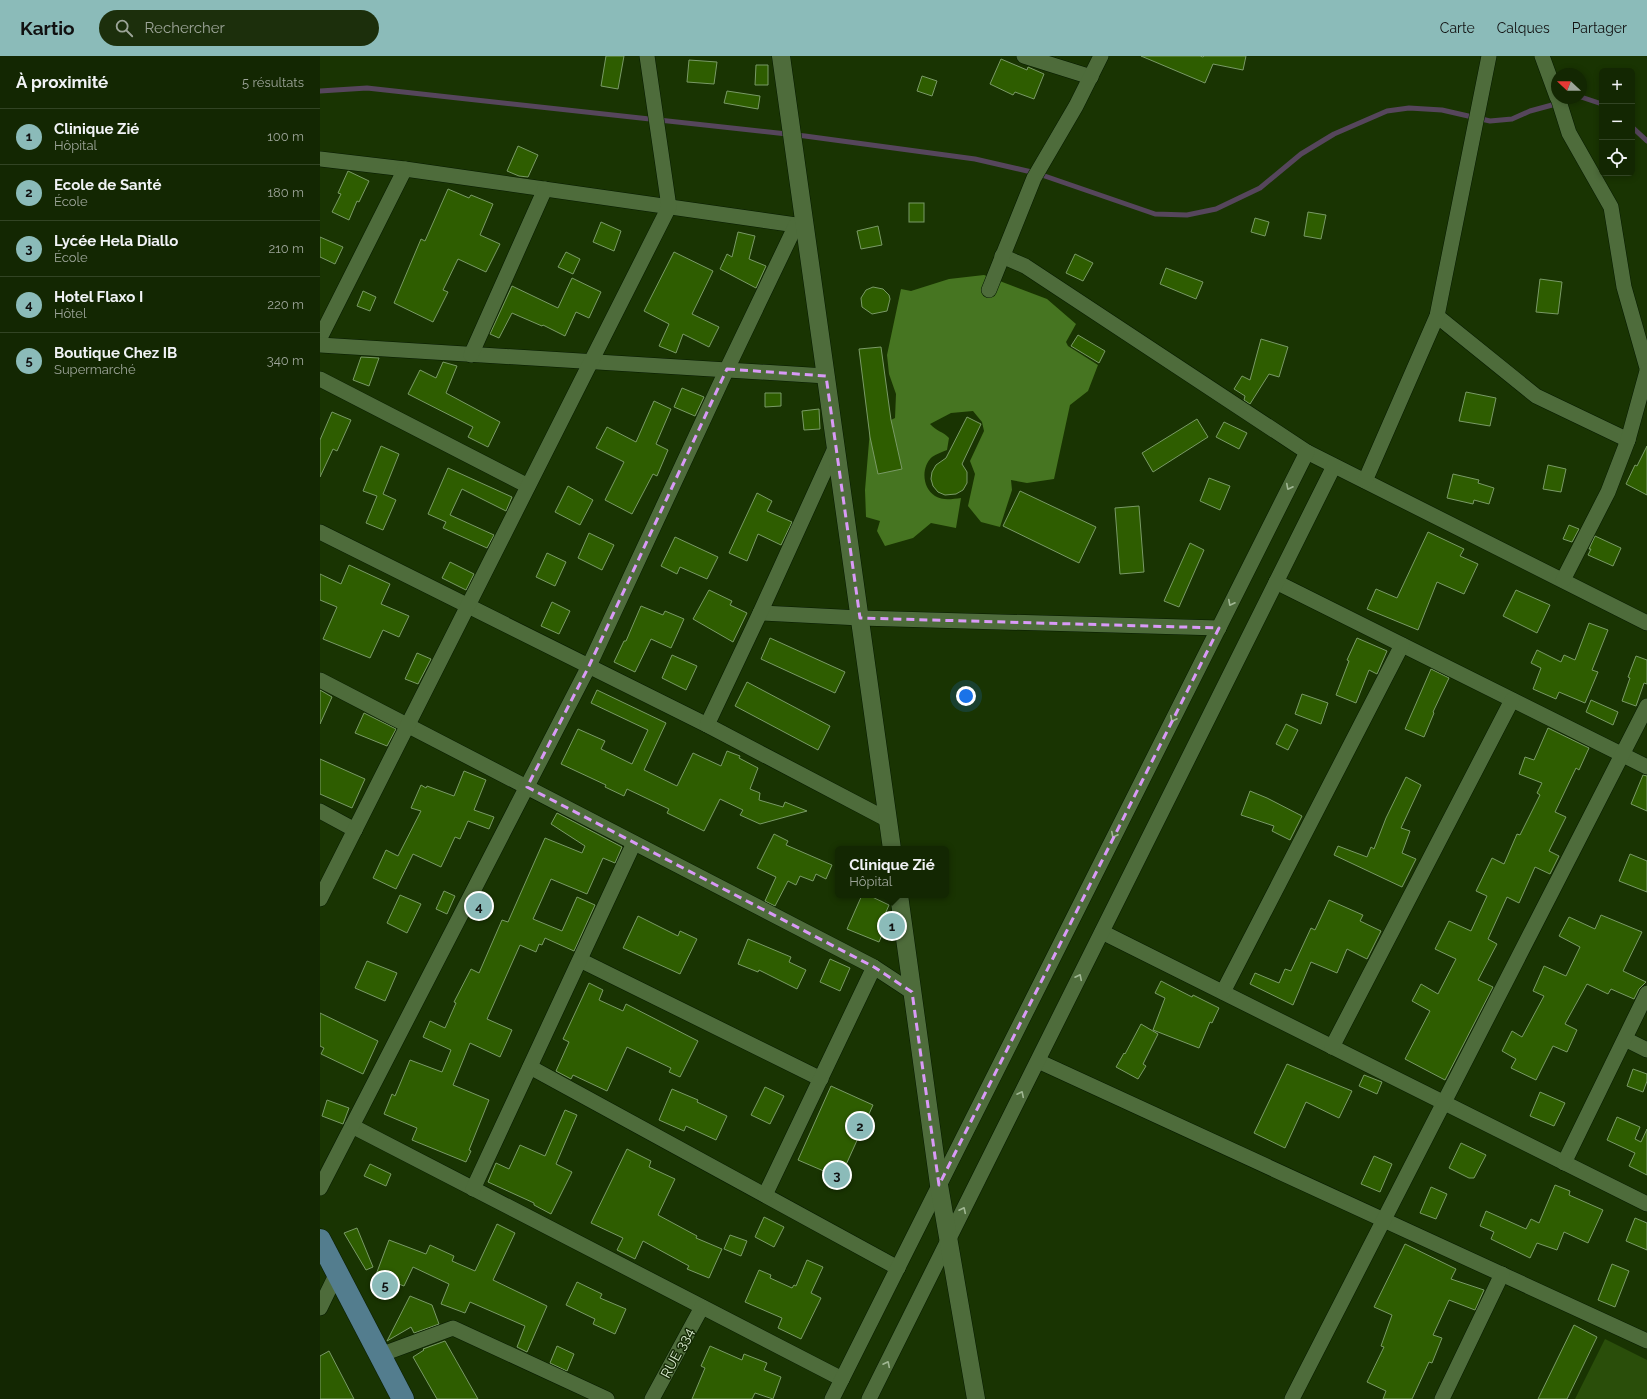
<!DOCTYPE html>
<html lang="fr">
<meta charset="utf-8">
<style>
body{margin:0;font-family:Raleway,sans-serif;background:#1c2f0c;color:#f1f3f6}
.controls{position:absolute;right:12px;top:12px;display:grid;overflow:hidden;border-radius:6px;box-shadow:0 2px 6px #0003}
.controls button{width:36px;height:36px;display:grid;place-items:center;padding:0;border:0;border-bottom:1px solid #324424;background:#132702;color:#f1f3f6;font:20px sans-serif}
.compass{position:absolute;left:1231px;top:12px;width:36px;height:36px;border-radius:50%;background:#132702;box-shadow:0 2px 6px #0003;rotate:292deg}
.you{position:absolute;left:646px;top:640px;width:14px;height:14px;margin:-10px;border:3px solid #fff;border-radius:50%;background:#1a73e8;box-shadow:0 0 0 6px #1a73e833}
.badge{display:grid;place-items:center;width:26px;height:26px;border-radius:50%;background:#8bbbb9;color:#111;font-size:13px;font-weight:700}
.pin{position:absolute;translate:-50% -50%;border:2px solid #fff;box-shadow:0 1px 4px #0006}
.popup{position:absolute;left:515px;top:790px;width:114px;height:52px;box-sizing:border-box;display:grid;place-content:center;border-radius:6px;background:#132702;filter:drop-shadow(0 1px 3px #0005);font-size:13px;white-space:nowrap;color:#9da599}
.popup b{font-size:15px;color:#f1f3f6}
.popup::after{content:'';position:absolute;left:50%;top:100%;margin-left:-8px;border:8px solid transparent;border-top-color:#132702}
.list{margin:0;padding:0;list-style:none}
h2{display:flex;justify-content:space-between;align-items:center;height:52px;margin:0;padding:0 16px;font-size:17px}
h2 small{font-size:13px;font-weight:400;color:#9da599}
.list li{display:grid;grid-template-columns:26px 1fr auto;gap:12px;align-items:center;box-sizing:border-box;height:56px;padding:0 16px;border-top:1px solid #324424}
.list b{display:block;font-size:15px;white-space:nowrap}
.list p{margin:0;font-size:13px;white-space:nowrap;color:#9da599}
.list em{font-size:13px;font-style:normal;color:#9da599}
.icon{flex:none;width:22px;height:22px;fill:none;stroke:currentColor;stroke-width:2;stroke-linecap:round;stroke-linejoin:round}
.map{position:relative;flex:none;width:1327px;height:1343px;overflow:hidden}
header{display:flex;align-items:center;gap:24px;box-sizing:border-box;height:56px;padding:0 20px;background:#8bbbb9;color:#111}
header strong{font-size:19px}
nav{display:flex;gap:22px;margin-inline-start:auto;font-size:14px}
.search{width:280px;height:36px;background:#1c2f0c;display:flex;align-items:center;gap:10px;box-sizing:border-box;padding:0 14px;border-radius:22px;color:#9da599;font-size:15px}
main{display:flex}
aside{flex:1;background:#132702}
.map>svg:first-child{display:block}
</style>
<header>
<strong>Kartio</strong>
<div class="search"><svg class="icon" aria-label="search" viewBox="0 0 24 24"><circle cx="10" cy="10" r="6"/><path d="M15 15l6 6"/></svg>Rechercher</div>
<nav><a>Carte</a><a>Calques</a><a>Partager</a></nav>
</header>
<main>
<aside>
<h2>À proximité<small>5 résultats</small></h2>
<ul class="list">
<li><span class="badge">1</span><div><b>Clinique Zié</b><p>Hôpital</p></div><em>100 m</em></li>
<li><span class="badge">2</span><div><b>Ecole de Santé</b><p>École</p></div><em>180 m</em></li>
<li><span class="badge">3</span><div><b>Lycée Hela Diallo</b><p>École</p></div><em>210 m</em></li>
<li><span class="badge">4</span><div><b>Hotel Flaxo I</b><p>Hôtel</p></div><em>220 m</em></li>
<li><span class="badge">5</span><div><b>Boutique Chez IB</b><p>Supermarché</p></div><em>340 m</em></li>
</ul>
</aside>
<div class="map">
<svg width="1327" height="1343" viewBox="0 0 1327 1343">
<rect width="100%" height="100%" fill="#193402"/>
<!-- green -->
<path fill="#2a4e0a" d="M1285 1283 1327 1304V1343H1255Z"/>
<!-- forest -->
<path fill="#467521" d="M664 219 727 243 756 268 746 286 748 290 778 309 768 335 750 349 734 423 707 427 691 424 692 434 680 471 661 466 648 450 655 418 650 405 664 375 662 366 653 355 631 357 610 368C616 375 624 376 629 382L627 394C622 396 616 398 612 401 601 411 602 432 615 440 623 445 632 443 641 442L636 472 611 467 593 482 565 490 557 475 560 465 546 461 545 434 550 374 575 362 576 338 569 318 567 299 581 233 591 235 629 223Z"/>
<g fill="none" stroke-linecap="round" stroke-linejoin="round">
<!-- stream -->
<g stroke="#56465c" stroke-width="5">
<path d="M0 35 47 32 485 80 655 103 716 117 835 158 867 159 896 153 940 132 981 98 1014 78 1067 55 1089 52 1122 54 1170 65 1192 63 1210 55 1258 42"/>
<path d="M1261 41 1282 48"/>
<path d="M1312 71 1327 85"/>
</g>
</g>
<!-- building -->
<g fill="#2e5d00" stroke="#799a66">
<path d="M286 0H304L298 33 281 30Z"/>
<path d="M821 0H880L883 1 884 0H926L923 14 893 8 885 27Z"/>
<path d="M681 3 707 14 708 11 724 18 714 43 695 36 693 39 670 28Z"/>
<path d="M369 4 397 6 394 28 367 26Z"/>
<path d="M436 9H448V29H435Z"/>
<path d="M602 20 617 25 612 40 597 35Z"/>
<path d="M407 35 440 40 438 53 404 47Z"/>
<path d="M198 90 218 99 208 121 199 120 187 115Z"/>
<path d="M28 115 49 125 39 146 37 145 29 164 12 156 21 138 18 137Z"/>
<path d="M128 133 149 142 151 139 173 148 160 179 180 188 166 216 138 203 123 234 128 236 113 266 74 247 101 183 105 185Z"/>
<rect x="589" y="147" width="15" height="19"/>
<path d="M988 156 1006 159 1001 183 984 180Z"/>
<path d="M935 162 949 166 945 180 931 176Z"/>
<path d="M281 166 301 175 294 195 273 186Z"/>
<path d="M558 170 562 189 541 193 537 175Z"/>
<path d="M418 176 435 180 429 203 446 210 436 232 400 213 407 198 412 201Z"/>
<path d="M0 181 23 191 15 208 0 201Z"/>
<path d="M246 196 260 203 253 218 238 211Z"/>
<path d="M354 196 393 215 372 258 399 271 389 291 363 278 356 297 339 290 349 268 324 255Z"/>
<path d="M755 198 773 207 763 225 746 217Z"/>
<path d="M846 212 883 226 876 243 840 228Z"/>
<path d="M252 222 281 236 269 262 256 256 245 280 223 269 222 270 192 257 179 282 170 278 192 230 238 252Z"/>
<path d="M1220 223 1242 226 1238 258 1216 256Z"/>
<path d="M553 231 563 233 569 239 570 243 567 255 552 258 542 251 541 242 546 234Z"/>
<path d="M43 235 56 241 50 255 37 250Z"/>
<path d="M758 279 785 295 779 307 751 290Z"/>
<path d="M941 283 968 291 959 321 949 318 930 348 924 344 925 340 914 333 922 320 930 324Z"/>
<path d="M561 291 571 364 582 413 558 418 550 381 539 293Z"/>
<path d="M41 301 59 302 49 330 33 324Z"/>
<path d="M123 306 137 310 126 337 180 366 168 391 148 381 153 371 88 338 100 314 116 322Z"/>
<path d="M362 332 384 341 375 360 354 351Z"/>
<path d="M1146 336 1176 342 1170 370 1139 365Z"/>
<path d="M445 337H461V350L445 351Z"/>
<path d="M334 345 351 353 336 388 348 394 337 420 333 418 312 458 285 444 304 406 276 392 287 371 316 386Z"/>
<path d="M499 353 500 373 484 374 482 355Z"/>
<path d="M12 356 31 364 17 395 13 393 0 421V384Z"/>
<path d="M647 361 661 368 642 408 647 416V427L643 434 636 438 625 439 618 436 613 430 611 423 612 416 616 409 626 402Z"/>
<path d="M877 363 888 381 833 416 822 397Z"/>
<path d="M904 366 927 377 919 393 896 381Z"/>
<path d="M61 390 79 398 63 438 76 444 63 474 46 467 57 440 43 435Z"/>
<path d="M1327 390V439L1306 428 1315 409 1317 410Z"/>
<path d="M1228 409 1246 413 1241 436 1223 433Z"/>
<path d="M128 412 192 441 186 455 142 433 130 459 174 479 167 492 123 472 126 466 108 458Z"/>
<path d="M1133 418 1159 424 1158 427 1174 432 1169 448 1154 444 1153 448 1127 442Z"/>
<path d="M889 422 910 430 900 454 880 445Z"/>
<path d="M248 430 273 444 260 469 235 456Z"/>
<path d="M700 435 776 471 759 507 683 470Z"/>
<path d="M437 437 452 445 447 455 472 466 461 489 438 478 427 505 409 497Z"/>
<path d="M819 450 824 516 800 518 795 452Z"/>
<path d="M1249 469 1259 473 1252 486 1243 483Z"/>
<path d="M1108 476 1144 493 1140 500 1158 508 1144 538 1117 526 1098 574 1047 553 1056 533 1077 542Z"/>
<path d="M269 477 294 489 282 514 258 502Z"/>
<path d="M1275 480 1301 492 1293 510 1268 499 1271 493H1269Z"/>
<path d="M355 481 398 501 387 523 360 511 357 518 341 510Z"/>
<path d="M870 487 884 494 859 551 844 545Z"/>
<path d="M227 497 246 506 235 530 216 521Z"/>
<path d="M130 506 154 518 146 534 122 522Z"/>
<path d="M29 509 70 528 61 548 89 560 79 581 63 574 50 602 3 583 17 551 0 544V518L21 528Z"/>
<path d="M389 534 412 545 410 549 427 557 413 586 373 563Z"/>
<path d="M1196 534 1230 549 1217 577 1183 560Z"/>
<path d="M232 546 250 555 239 578 221 570Z"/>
<path d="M321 550 343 559 345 555 364 563 351 592 331 583 315 616 294 606 304 585H306Z"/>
<path d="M1269 567 1288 574 1272 614 1278 616 1265 647 1239 636 1236 643 1213 633 1221 612 1211 607 1217 594 1241 606 1244 599 1255 604Z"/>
<path d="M450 582 525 616 515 637 441 603Z"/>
<path d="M1037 582 1067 595 1057 618 1049 614 1036 647 1016 639 1029 605 1027 604Z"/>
<path d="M97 597 111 603 98 628 85 623Z"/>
<path d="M352 599 377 610 366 634 342 622Z"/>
<path d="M1316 600 1327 604V628L1324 627 1316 650 1302 645 1310 622 1308 621Z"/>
<path d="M1111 613 1129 622 1113 656 1114 657 1104 681 1085 673Z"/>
<path d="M427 626 510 670 498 694 415 650Z"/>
<path d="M0 634 12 641 0 668Z"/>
<path d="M277 634 346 667 324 714 357 730 373 697 401 710 407 695 420 700 419 702 438 712 430 733 440 737 439 744 463 751 465 746 487 755 440 768 420 759 423 754 400 743 384 775 347 757 349 753 307 733 304 740 285 731 286 729 241 708 258 673 285 685 281 693 312 708 328 674 271 647Z"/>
<path d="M982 638 1008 647 1001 668 975 658Z"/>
<path d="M1271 644 1298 656 1293 669 1266 656Z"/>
<path d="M44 657 76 673 67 690 35 677Z"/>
<path d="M966 668 978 674 968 694 956 688Z"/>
<path d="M1228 672 1269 692 1259 714 1256 712 1235 756 1246 761 1229 795 1239 800 1230 818 1215 811 1199 847 1187 841 1168 883 1177 888 1158 924 1173 931 1125 1024 1085 1003 1110 955 1092 945 1101 928 1118 938 1136 903 1115 893 1129 865 1151 875 1167 840 1156 835 1172 802 1184 808 1197 778 1200 779 1220 739 1217 737 1222 727 1199 718 1205 701 1214 704Z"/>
<path d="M0 703 45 723 32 752 0 738Z"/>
<path d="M144 715 166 724 154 754 174 761 169 773 148 765 140 783 135 781 121 811 93 798 76 833 53 822 66 794 78 800 101 755 91 752 101 729 106 732 107 730 134 740Z"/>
<path d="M1323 719 1327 720V755L1311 748Z"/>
<path d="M1086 721 1101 729 1081 772 1090 775 1082 797 1096 803 1082 831 1014 799 1018 790 1047 801 1051 791 1054 793 1066 762Z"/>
<path d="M930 735 947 742 982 760 970 784 952 775 954 770 921 759Z"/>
<path d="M237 757 302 791 295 807 283 802 267 838 231 823 213 863 242 875 257 841 275 849 254 895 225 882 222 889 219 888 216 896 200 889 167 963 192 974 180 1001 150 987 133 1029 169 1044 149 1094 151 1095 146 1106 92 1084 97 1072 64 1058 72 1038 75 1040 90 1004 122 1016 131 994 103 981 110 965 125 972 136 947 134 946 151 913 159 917 182 864 188 866 225 782 262 797 265 790 231 768Z"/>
<path d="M454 778 468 785 466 789 512 809 506 823 496 818 493 825 480 820 476 829 468 825 455 850 445 845 456 821 437 812Z"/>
<path d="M1310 798 1327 805V836L1299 825Z"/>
<path d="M124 835 135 840 127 858 116 853Z"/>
<path d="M80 839 101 848 87 877 67 867Z"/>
<path d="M542 839H548L569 849 563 863 568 865 559 886 527 873Z"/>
<path d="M1009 844 1043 859 1040 865 1061 875 1047 903 1027 893 1017 917 991 906 973 949 930 928 935 917 959 927 965 913 971 915 991 872 995 874Z"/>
<path d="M1281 859 1322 876 1303 915 1326 926 1319 933 1314 943 1291 933 1288 938 1267 928 1246 966 1245 968 1257 974 1247 996 1233 990 1216 1024 1191 1012 1196 1003 1182 995 1192 975 1202 981 1224 940 1213 935 1224 910 1246 920 1260 891 1239 880 1249 861 1275 873Z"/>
<path d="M318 860 358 880 360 875 377 883 360 918 303 892Z"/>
<path d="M428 883 471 901 469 906 486 914 477 933 439 914 438 916 418 908Z"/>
<path d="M510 903 530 912 520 935 500 926Z"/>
<path d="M47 905 77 917 65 945 35 932Z"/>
<path d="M841 925 872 941 873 939 899 952 892 967 890 966 879 992 833 974 845 942 835 937Z"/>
<path d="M269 927 283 934 279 944 303 955 306 948 378 985 360 1021 349 1016 351 1012 307 991 287 1035 253 1019 251 1023 236 1015 249 986 243 983Z"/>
<path d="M0 957 58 985 43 1018 1 998 4 992 0 990Z"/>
<path d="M821 968 838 978 823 1008 826 1010 818 1023 796 1011 804 997 805 998Z"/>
<path d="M967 1008 1032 1035 1019 1062 986 1046 965 1092 934 1077Z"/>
<path d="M1313 1013 1327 1018V1025L1323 1036 1307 1030Z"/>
<path d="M1044 1019 1062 1026 1057 1038 1039 1030Z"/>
<path d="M511 1030 553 1049 520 1122 478 1104Z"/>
<path d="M445 1031 464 1040 450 1068 431 1059Z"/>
<path d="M352 1033 378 1044 377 1046 407 1060 396 1084 366 1070 364 1075 339 1064Z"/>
<path d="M1220 1036 1245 1047 1234 1070 1210 1060Z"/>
<path d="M7 1044 29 1052 23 1068 2 1060Z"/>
<path d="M245 1054 257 1059 236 1108 252 1116 231 1158 214 1149V1147L168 1126 176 1107 189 1113 200 1089 225 1100Z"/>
<path d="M1297 1061 1320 1071 1315 1083 1321 1086 1327 1073V1119L1309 1110 1315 1097 1287 1084Z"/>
<path d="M1141 1087 1166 1099 1154 1122H1149L1129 1112Z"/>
<path d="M307 1093 331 1105 329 1111 355 1123 338 1159 377 1180 376 1182 402 1193 389 1222 367 1213 369 1210 323 1185 315 1203 297 1194 303 1182 271 1167Z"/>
<path d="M1054 1100 1072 1108 1060 1136 1041 1128Z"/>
<path d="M50 1108 71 1118 66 1130 44 1120Z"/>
<path d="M1235 1129 1250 1135 1249 1139 1283 1154 1268 1187 1244 1176 1237 1194 1217 1187 1210 1202 1171 1183 1174 1176 1160 1170 1166 1155 1206 1173 1211 1163 1219 1167Z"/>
<path d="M1111 1131 1127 1138 1116 1163 1100 1157Z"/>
<path d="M444 1161 464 1171 454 1191 435 1181Z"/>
<path d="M1315 1162 1327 1167V1194L1306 1185Z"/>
<path d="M177 1168 195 1177 173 1224 227 1250 207 1296 197 1291 205 1270 150 1246 145 1257 121 1248 129 1228 93 1211 84 1230 68 1224 66 1228 54 1224 69 1184 106 1198 110 1189 134 1200 132 1205 155 1215Z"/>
<path d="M37 1172 53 1211 46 1214 24 1177Z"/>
<path d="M410 1179 427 1185 421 1200 404 1193Z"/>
<path d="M1085 1188 1136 1213 1131 1223 1164 1234 1155 1254 1129 1244 1113 1279 1122 1282 1112 1307 1109 1306 1092 1343H1063L1066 1335 1047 1326 1064 1291 1061 1290 1072 1259 1054 1251Z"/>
<path d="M487 1204 503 1211 491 1237 501 1242 481 1283 458 1272 462 1262 425 1246 439 1214 451 1219 450 1222 472 1232 474 1229 476 1230Z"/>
<path d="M1292 1208 1309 1215 1295 1251 1278 1244Z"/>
<path d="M257 1226 282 1238 280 1242 306 1253 295 1278 273 1268 275 1263 246 1249Z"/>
<path d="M90 1240 112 1249 119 1268 94 1277 91 1271 67 1285Z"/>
<path d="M1254 1269 1277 1281 1247 1343H1218Z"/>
<path d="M125 1285 158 1343H117L93 1301 104 1294 103 1293Z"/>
<path d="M237 1290 254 1298 247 1315 230 1307Z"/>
<path d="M390 1290 422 1304 424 1298 447 1307 444 1314 461 1321 453 1343 435 1337 432 1343H372L385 1312 381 1310Z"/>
<path d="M9 1295 34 1343H0V1300Z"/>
</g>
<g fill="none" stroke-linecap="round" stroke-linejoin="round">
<!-- minor casing -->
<g stroke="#061a00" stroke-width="16">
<g id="minor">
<path d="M704 0 771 21"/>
<path d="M1222 0 1237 41"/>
<path d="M1238 42 1249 77 1291 151 1304 231 1327 312"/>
<path d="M0 103 85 113 476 169 485 171"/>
<path d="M682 200 705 210 987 396 1327 567"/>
<path d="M669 234 714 122 756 50 781 0"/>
<path d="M1117 260 1216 340 1308 384"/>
<path d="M0 282 85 113"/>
<path d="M0 289 506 320"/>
<path d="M151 299 225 133"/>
<path d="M0 323 208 430"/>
<path d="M1045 425 1117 260 1169 0"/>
<path d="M0 476 387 669 568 764"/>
<path d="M1243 524 1288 436 1308 384 1327 315"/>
<path d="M956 526 1327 711"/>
<path d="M440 557 540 562 899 572"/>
<path d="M0 624 554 911 592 936"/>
<path d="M387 669 440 557 516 390"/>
<path d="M0 755 35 774"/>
<path d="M0 843 349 151 327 0"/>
<path d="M782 876 1327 1148"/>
<path d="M260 904 501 1023"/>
<path d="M903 936 1082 589"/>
<path d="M1305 983 1327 994"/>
<path d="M1012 991 1192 644"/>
<path d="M718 1005 1327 1285"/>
<path d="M210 1011 578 1212"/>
<path d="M32 1070 522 1323"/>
<path d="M1244 1107 1327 937"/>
<path d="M0 1132 269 610 407 313 476 169"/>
<path d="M153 1133 314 787"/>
<path d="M445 1139 554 911"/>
<path d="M0 1252 17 1217"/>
<path d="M60 1299 133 1272 287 1343"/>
<path d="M332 1343 382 1251"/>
<path d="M512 1343 987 396"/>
<path d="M549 1343 1014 410"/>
<path d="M972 1343 1327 650"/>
<path d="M1122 1343 1182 1218"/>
</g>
</g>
<!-- tertiary casing -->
<g stroke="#061a00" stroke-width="19">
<g id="tertiary">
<path d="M461 0 572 793"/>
<path d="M579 839 619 1129 656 1343"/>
</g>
</g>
<!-- primary casing -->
<g stroke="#061a00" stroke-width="23">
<path id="primary" d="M0 1184 83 1343"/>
</g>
<!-- minor -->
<use href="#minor" stroke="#4e6c3b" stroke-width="15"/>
<!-- tertiary -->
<use href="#tertiary" stroke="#4e6c3b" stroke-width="18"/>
<!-- primary -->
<use href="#primary" stroke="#537d8e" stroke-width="22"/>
</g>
<!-- one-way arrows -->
<defs><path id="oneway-chevron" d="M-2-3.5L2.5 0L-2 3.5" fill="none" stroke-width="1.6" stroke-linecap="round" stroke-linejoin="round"/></defs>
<g stroke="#a0b793">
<use href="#oneway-chevron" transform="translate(969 431) rotate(117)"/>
<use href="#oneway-chevron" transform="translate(911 547) rotate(117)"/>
<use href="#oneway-chevron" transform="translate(853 663) rotate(117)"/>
<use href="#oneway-chevron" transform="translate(794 779) rotate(117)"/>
<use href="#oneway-chevron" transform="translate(759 921) rotate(-64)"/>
<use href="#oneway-chevron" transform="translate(701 1038) rotate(-64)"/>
<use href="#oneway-chevron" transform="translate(643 1154) rotate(-64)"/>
<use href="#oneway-chevron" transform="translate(567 1308) rotate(-64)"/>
</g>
<!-- marked area -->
<path fill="none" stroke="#d99af7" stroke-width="3" stroke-dasharray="8 5" stroke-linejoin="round" d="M407 313 506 320 540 562 899 572 619 1129 592 936 554 911 207 731 269 610Z"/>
<g text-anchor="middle" stroke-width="3" stroke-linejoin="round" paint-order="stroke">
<!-- street labels -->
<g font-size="14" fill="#d7e9cd" stroke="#142904">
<text transform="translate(357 1297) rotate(-62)" y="5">RUE 334</text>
</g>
</g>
</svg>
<div class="controls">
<button>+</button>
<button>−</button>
<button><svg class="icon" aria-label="locate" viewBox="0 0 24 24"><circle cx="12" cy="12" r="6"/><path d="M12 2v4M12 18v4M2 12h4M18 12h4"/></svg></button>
</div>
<svg class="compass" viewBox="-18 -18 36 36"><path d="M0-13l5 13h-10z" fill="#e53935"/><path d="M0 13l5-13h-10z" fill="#9da599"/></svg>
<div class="you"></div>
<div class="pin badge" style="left:572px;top:870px">1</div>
<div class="popup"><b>Clinique Zié</b>Hôpital</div>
<div class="pin badge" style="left:540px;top:1070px">2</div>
<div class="pin badge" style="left:517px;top:1119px">3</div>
<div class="pin badge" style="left:159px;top:850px">4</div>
<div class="pin badge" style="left:65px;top:1229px">5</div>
</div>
</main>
